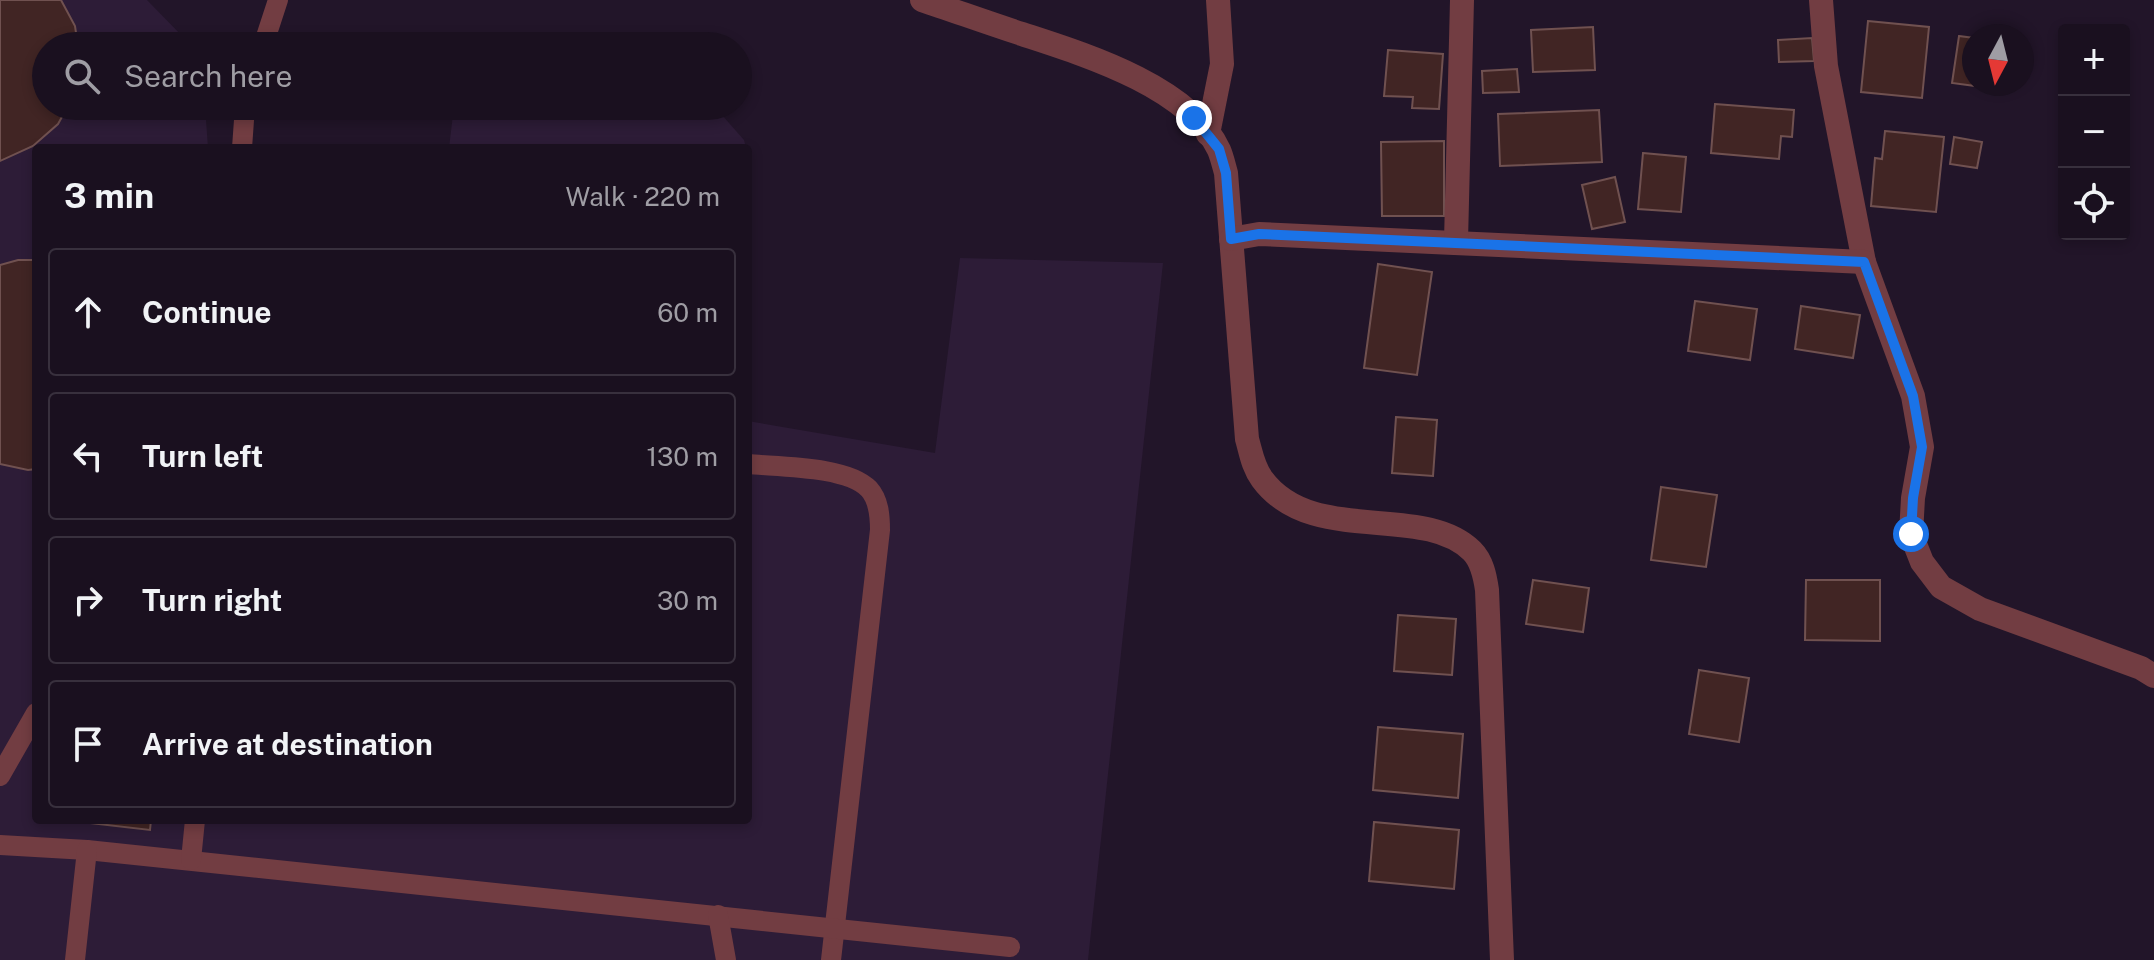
<!DOCTYPE html>
<meta charset="utf-8">
<style>
body{margin:0;font-family:"Public Sans",sans-serif;background:#231928;color:#f1f3f6}
.controls{position:absolute;right:24px;top:24px;display:grid;overflow:hidden;border-radius:8px;box-shadow:0 4px 12px #0003}
.controls button{width:72px;height:72px;display:grid;place-items:center;padding:0;border:0;border-bottom:2px solid #38303d;background:#1a101f;color:#f1f3f6;font:40px sans-serif}
.compass{position:absolute;left:1962px;top:24px;width:72px;height:72px;border-radius:50%;background:#1a101f;box-shadow:0 4px 12px #0003;rotate:187deg}
.stop{position:absolute;width:24px;height:24px;margin:-18px;border:6px solid #1a73e8;border-radius:50%;background:#fff}
.stop.end{background:#1a73e8;border-color:#fff;box-shadow:0 2px 8px #0008}
.list{margin:0;padding:0;list-style:none}
h2{display:flex;justify-content:space-between;align-items:center;height:104px;margin:0;padding:0 32px;font-size:34px}
h2 small{font-size:26px;font-weight:400;color:#9f9da4}
.list li{display:grid;grid-template-columns:52px 1fr auto;gap:24px;align-items:center;box-sizing:border-box;height:128px;margin:0 16px 16px;padding:0 16px;border:2px solid #38303d;border-radius:8px}
.list b{display:block;font-size:30px;white-space:nowrap}
.list em{font-size:26px;font-style:normal;color:#9f9da4}
.icon{flex:none;width:44px;height:44px;fill:none;stroke:currentColor;stroke-width:2;stroke-linecap:round;stroke-linejoin:round}
.map{position:relative;flex:none;width:2154px;height:960px;overflow:hidden}
.search{position:absolute;background:#1a101f;box-shadow:0 4px 12px #0003;left:32px;top:32px;width:720px;height:88px;display:flex;align-items:center;gap:20px;box-sizing:border-box;padding:0 28px;border-radius:44px;color:#9f9da4;font-size:30px}
.panel{position:absolute;background:#1a101f;box-shadow:0 4px 12px #0003;left:32px;top:144px;width:720px;height:680px;border-radius:8px}
.map>svg:first-child{display:block}
</style>
<div class="map">
<svg width="2154" height="960" viewBox="0 0 2154 960">
<rect width="100%" height="100%" fill="#221529"/>
<!-- built -->
<g fill="#2d1c37">
<path d="M0 0H147L185 39 188 46H46V106H205L208 148H36V820H748V421L935 453 960 258 1163 263 1088 960H0Z"/>
<path d="M454 106H714L744 140 746 148H449Z"/>
</g>
<!-- building -->
<g fill="#412524" stroke="#705150" stroke-width="2">
<path d="M0 0H61L75 26 78 46H46V106H68L58 124 33 146 0 161Z"/>
<path d="M1868 21 1929 27 1922 98 1861 92Z"/>
<path d="M1593 27 1595 70 1533 72 1531 30Z"/>
<path d="M1959 36 1974 38V84H1983V87L1952 83Z"/>
<path d="M1812 38 1814 61 1779 62 1778 40Z"/>
<path d="M1388 50 1443 54 1439 109 1412 108 1413 97 1384 96Z"/>
<path d="M1517 69 1519 92 1483 93 1482 71Z"/>
<path d="M1715 104 1794 110 1792 137 1781 136 1779 159 1711 153Z"/>
<path d="M1599 110 1602 162 1500 166 1498 114Z"/>
<path d="M1885 131 1944 137 1936 212 1871 206 1875 158 1882 159Z"/>
<path d="M1954 137 1982 142 1977 168 1950 164Z"/>
<path d="M1444 141V216H1382L1381 142Z"/>
<path d="M1643 153 1686 157 1681 212 1638 209Z"/>
<path d="M1615 177 1625 222 1592 229 1582 185Z"/>
<path d="M18 260H36V469L28 470 0 464V265Z"/>
<path d="M1378 264 1432 272 1417 375 1364 368Z"/>
<path d="M1695 301 1757 309 1750 360 1688 351Z"/>
<path d="M1801 306 1860 315 1853 358 1795 349Z"/>
<path d="M1396 417 1437 420 1433 476 1392 473Z"/>
<path d="M1661 487 1717 495 1706 567 1651 560Z"/>
<path d="M1533 580 1589 588 1583 632 1526 624Z"/>
<path d="M1806 580H1880V641L1805 640Z"/>
<path d="M1398 615 1456 619 1452 675 1394 671Z"/>
<path d="M1699 670 1749 678 1739 742 1689 734Z"/>
<path d="M1378 727 1463 734 1458 798 1373 790Z"/>
<path d="M64 820H151L150 830Z"/>
<path d="M1374 822 1459 830 1454 889 1369 881Z"/>
</g>
<g fill="none" stroke-linecap="round" stroke-linejoin="round">
<!-- lane -->
<g stroke="#723d42" stroke-width="20">
<path d="M263 46 278 0"/>
<path d="M242 148 245 106"/>
<path d="M748 464C779 467 847 466 869 489 879 500 880 516 880 530L831 960"/>
<path d="M0 776 36 713"/>
<path d="M0 845 87 850 1010 947"/>
<path d="M191 860 195 820"/>
<path d="M718 915 726 960"/>
<path d="M75 960 87 850"/>
</g>
<!-- street -->
<g stroke="#723d42" stroke-width="24">
<path d="M922 0C955 11 988 23 1022 34 1083 54 1189 86 1219 150 1222 157 1224 166 1226 173L1247 439C1251 453 1253 467 1262 479 1312 547 1422 502 1472 551 1482 561 1485 576 1487 590L1502 960"/>
<path d="M1821 0 1826 66 1864 262 1913 396 1922 447 1913 498 1911 534 1922 562 1941 587 1980 609 2141 668 2154 676"/>
<path d="M1208 134 1222 64 1218 0"/>
<path d="M1231 239 1259 234 1864 262"/>
<path d="M1456 241 1462 0"/>
</g>
</g>
<g fill="none" stroke-linecap="round" stroke-linejoin="round">
<!-- route -->
<path stroke="#1a73e8" stroke-width="10" d="M1194 118 1219 149 1226 173 1231 239 1259 234 1864 262 1913 396 1922 447 1913 498 1911 534"/>
</g>
</svg>
<div class="controls">
<button>+</button>
<button>−</button>
<button><svg class="icon" aria-label="locate" viewBox="0 0 24 24"><circle cx="12" cy="12" r="6"/><path d="M12 2v4M12 18v4M2 12h4M18 12h4"/></svg></button>
</div>
<svg class="compass" viewBox="-18 -18 36 36"><path d="M0-13l5 13h-10z" fill="#e53935"/><path d="M0 13l5-13h-10z" fill="#9f9da4"/></svg>
<div class="stop" style="left:1911px;top:534px"></div>
<div class="stop end" style="left:1194px;top:118px"></div>
<div class="search"><svg class="icon" aria-label="search" viewBox="0 0 24 24"><circle cx="10" cy="10" r="6"/><path d="M15 15l6 6"/></svg>Search here</div>
<section class="panel">
<h2>3 min<small>Walk · 220 m</small></h2>
<ul class="list">
<li><svg class="icon" aria-label="ahead" viewBox="0 0 24 24"><path d="M12 20V5M6 11l6-6 6 6"/></svg><div><b>Continue</b></div><em>60 m</em></li>
<li><svg class="icon" aria-label="left" viewBox="0 0 24 24"><path d="M17 20v-9H6M10 6l-5 5 5 5"/></svg><div><b>Turn left</b></div><em>130 m</em></li>
<li><svg class="icon" aria-label="right" viewBox="0 0 24 24"><path d="M7 20v-9h11M14 6l5 5-5 5"/></svg><div><b>Turn right</b></div><em>30 m</em></li>
<li><svg class="icon" aria-label="arrive" viewBox="0 0 24 24"><path d="M6 21V4h12l-3 4 3 4H6"/></svg><div><b>Arrive at destination</b></div></li>
</ul>
</section>
</div>
